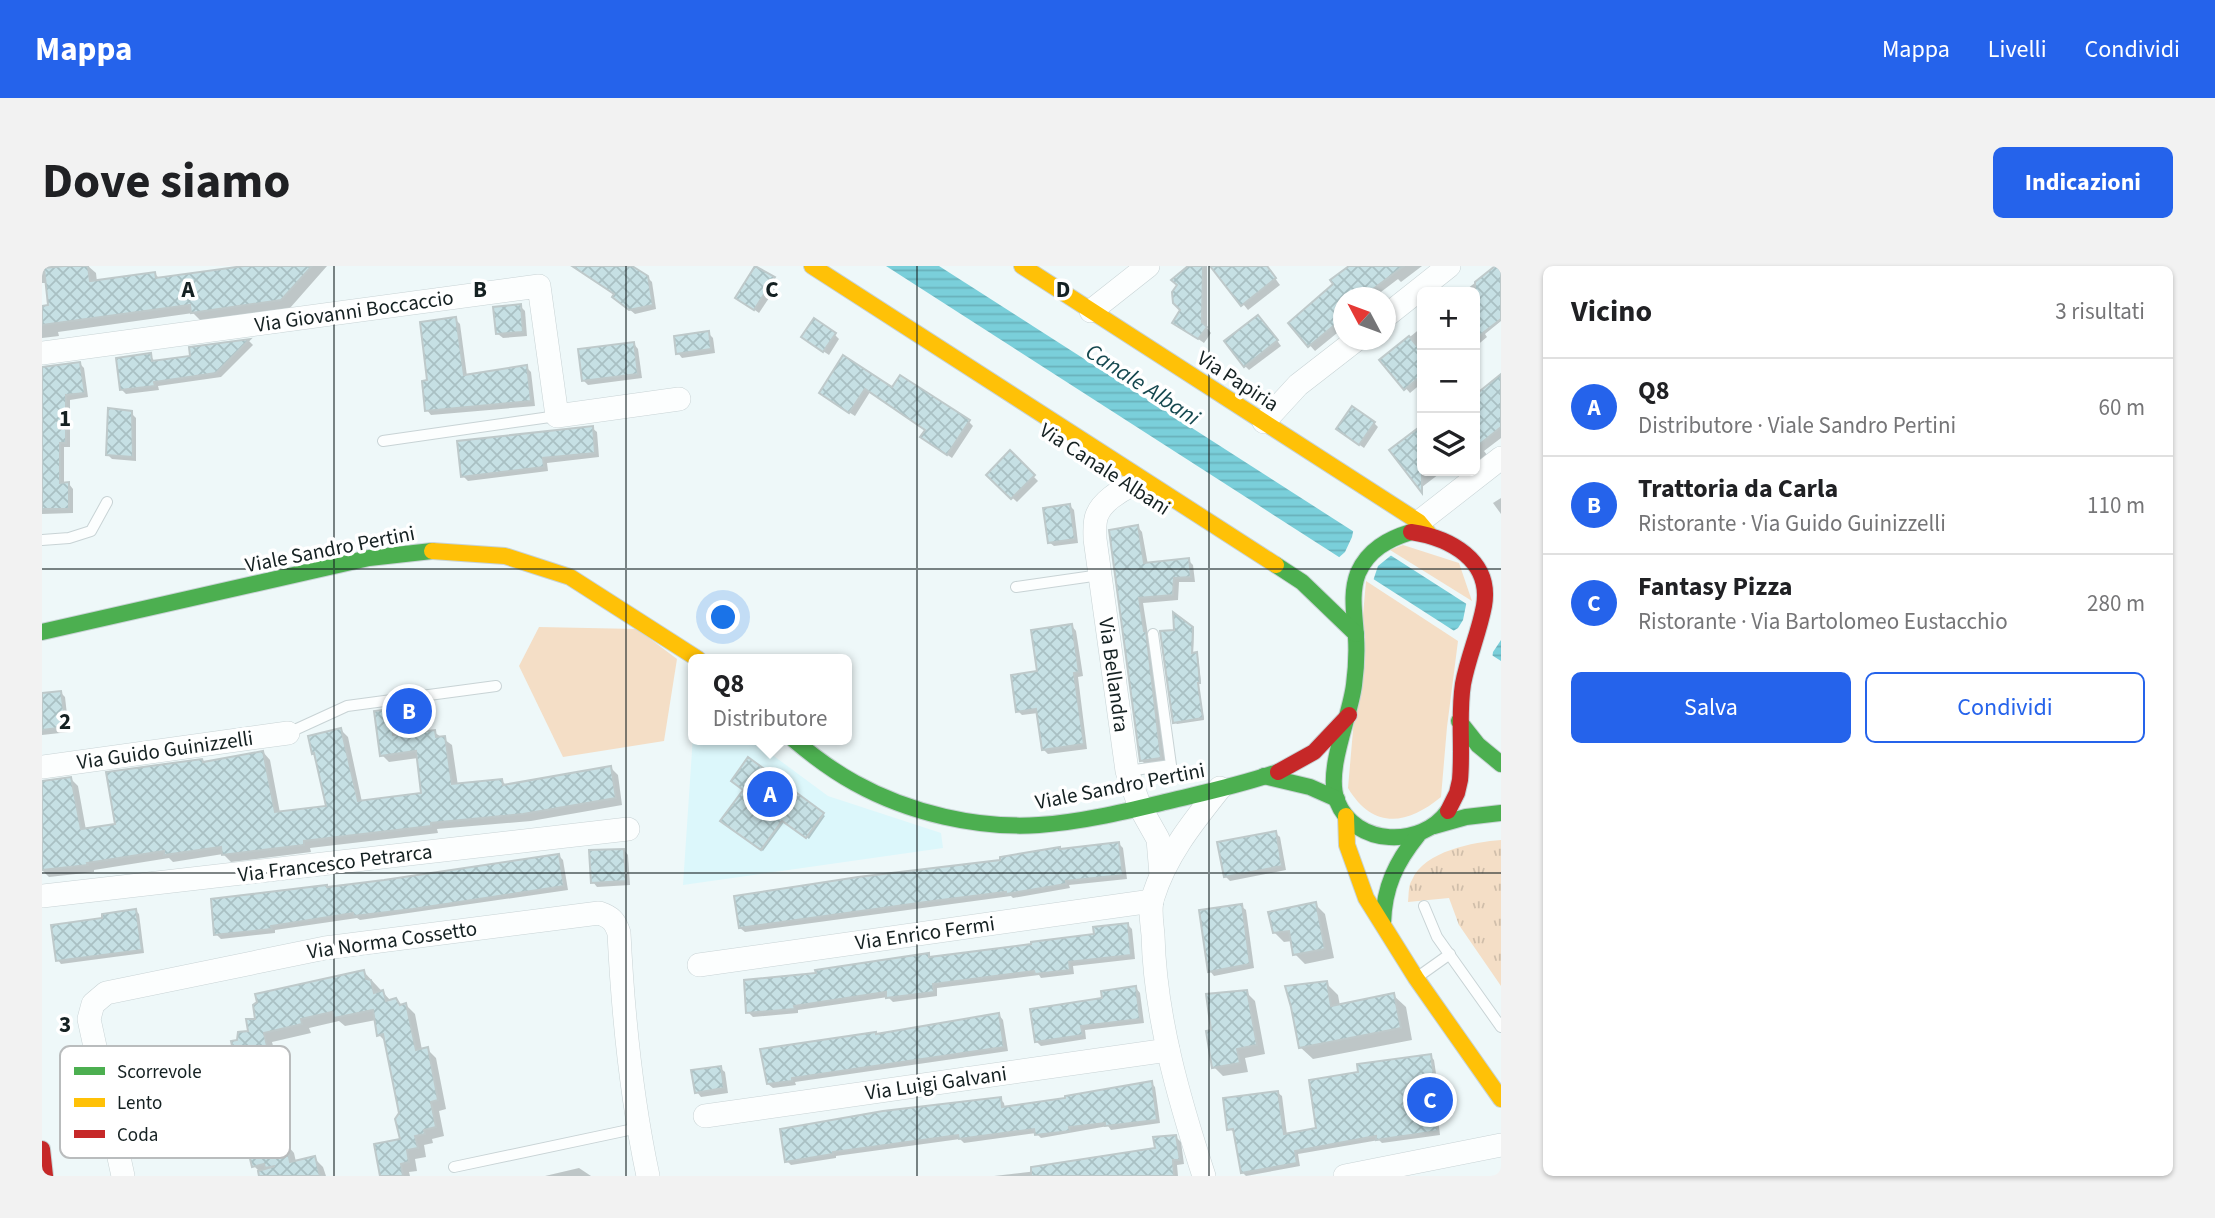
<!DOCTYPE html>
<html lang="it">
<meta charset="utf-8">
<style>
body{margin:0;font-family:"Source Sans 3",sans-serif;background:#f2f2f2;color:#202124}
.controls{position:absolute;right:21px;top:21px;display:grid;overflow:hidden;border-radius:10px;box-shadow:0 2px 5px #0004}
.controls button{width:63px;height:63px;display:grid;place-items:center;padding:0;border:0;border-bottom:2px solid #e0e0e0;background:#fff;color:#202124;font:35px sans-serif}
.compass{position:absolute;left:1291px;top:21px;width:63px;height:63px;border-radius:50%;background:#fff;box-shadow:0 2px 5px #0004;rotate:311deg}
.you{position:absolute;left:682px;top:352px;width:24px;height:24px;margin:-18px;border:5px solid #fff;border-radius:50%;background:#1a73e8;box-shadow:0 0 0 10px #1a73e833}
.badge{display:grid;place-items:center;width:46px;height:46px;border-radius:50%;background:#2563eb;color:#fff;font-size:23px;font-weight:700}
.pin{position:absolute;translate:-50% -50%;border:4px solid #fff;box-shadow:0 2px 7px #0006}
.popup{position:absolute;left:646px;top:388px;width:164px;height:91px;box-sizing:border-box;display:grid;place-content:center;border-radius:10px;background:#fff;filter:drop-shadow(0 2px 5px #0005);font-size:23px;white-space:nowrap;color:#757577}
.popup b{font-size:26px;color:#202124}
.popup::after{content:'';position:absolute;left:50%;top:100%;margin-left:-14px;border:14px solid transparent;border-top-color:#fff}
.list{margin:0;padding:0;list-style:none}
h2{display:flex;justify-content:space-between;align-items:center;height:91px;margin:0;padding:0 28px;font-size:30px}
h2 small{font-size:23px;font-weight:400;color:#757577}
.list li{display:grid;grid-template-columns:46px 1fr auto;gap:21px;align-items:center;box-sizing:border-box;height:98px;padding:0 28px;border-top:2px solid #e0e0e0}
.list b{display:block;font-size:26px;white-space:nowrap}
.list p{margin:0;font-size:23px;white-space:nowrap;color:#757577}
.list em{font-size:23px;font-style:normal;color:#757577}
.actions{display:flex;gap:14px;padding:21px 28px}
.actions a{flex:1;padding:16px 0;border:2px solid #2563eb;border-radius:10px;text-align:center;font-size:24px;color:#2563eb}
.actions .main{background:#2563eb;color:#fff}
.icon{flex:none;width:38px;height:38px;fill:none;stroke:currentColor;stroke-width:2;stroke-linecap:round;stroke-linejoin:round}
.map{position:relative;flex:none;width:1459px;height:910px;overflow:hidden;border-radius:10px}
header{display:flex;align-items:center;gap:42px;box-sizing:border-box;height:98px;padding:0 35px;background:#2563eb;color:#fff}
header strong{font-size:33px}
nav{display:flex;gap:38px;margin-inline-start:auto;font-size:24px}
.intro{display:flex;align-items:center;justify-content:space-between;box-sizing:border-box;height:168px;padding:0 42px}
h1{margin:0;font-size:49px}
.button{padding:18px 32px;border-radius:10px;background:#2563eb;color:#fff;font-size:24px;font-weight:700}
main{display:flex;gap:42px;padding:0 42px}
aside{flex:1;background:#fff;border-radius:10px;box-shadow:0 2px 5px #0004}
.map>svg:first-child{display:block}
</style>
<header>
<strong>Mappa</strong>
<nav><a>Mappa</a><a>Livelli</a><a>Condividi</a></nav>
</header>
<div class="intro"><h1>Dove siamo</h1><a class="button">Indicazioni</a></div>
<main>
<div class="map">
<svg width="1459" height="910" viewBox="0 0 1459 910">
<defs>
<pattern id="park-tufts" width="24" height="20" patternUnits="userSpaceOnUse" patternTransform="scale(1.75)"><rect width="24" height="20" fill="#f4dec6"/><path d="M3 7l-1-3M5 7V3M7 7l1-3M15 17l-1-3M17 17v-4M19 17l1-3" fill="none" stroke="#d0beaa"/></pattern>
<pattern id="water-rules" width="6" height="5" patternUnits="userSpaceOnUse" patternTransform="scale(1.75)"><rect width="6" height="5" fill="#7acfda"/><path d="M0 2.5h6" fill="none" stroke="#69b1bb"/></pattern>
<pattern id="building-cross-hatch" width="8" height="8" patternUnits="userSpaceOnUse" patternTransform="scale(1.75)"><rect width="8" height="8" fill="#c6e0e4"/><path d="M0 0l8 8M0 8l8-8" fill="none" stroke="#a9c0c3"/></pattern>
</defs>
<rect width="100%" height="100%" fill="#eef8f9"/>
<!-- built -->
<path fill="#dcf7fb" d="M651 470V474H717L721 482 786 530 899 567 901 582 641 619Z"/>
<!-- green -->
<g fill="#f4dec6">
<path d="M1361 279 1417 297 1430 335 1348 284Z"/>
<path d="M1324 315 1416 375 1405 461 1399 531C1365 559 1331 564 1306 522Z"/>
<path d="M497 361 595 363 635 393 622 475 521 491 477 400Z"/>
</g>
<!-- park -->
<path fill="url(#park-tufts)" d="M1459 574V720L1417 659 1407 632 1366 636C1367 628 1366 620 1370 614 1382 585 1432 576 1459 574Z"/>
<!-- water -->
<path fill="url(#water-rules)" d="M844 0H897L1459 360V395Z"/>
<!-- pier -->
<g fill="#eef8f9">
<path d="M1312 261 1352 287 1336 300 1330 318 1294 294 1303 286 1310 271Z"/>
<path d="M1425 334 1459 355V374L1451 386 1450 393 1408 367 1416 362 1421 354Z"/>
</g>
<!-- shadow -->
<g fill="#0003">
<path d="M0 0H11L12 3 46 0 54 7 55 16 113 8 118 13 215 0H285L248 42 159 55 151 47 16 66 17 70 0 72V42L8 41 5 17H0Z"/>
<path d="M551 0H577L605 11 610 16 614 43 593 48 577 35Z"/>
<path d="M1149 0H1165V62L1169 67 1162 77 1132 56 1140 44Z"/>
<path d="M1170 0H1224L1238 19 1206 44Z"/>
<path d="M1310 0H1380L1359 16 1356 13 1331 32H1302V53L1295 58 1300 63 1273 85 1248 57 1293 19Z"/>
<path d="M1455 0H1459V55L1443 68 1445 71 1433 81V26H1421Z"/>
<path d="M715 1 737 17 717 47 695 31Z"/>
<path d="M478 40 483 45 485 70 461 72 456 68Z"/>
<path d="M413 53 418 58 425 110 484 101 489 106 493 140 389 149 385 144 387 115Z"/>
<path d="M1221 55 1239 80 1207 104 1203 100Z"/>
<path d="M1380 61V117L1368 127 1340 94Z"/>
<path d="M666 67 671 72 673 87 640 92 636 87Z"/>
<path d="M793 69 797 73 787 89 766 75Z"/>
<path d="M207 75 211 79 179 111 116 120 117 124 84 128 79 123 108 89 113 96 150 92 149 83Z"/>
<path d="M592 78 596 83 600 112 546 119 541 114Z"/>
<path d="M801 92 851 123 927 156 931 160 910 192 885 175V164L828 126 813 150 783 131 779 127Z"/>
<path d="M38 98 42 102 46 131 28 134V181H22V218H27L31 223V247L0 248V103Z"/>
<path d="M1459 110V172L1442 185 1446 190 1433 199V132Z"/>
<path d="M89 147 94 152V195L70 193 66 189Z"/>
<path d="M1332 157 1336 161 1322 182 1301 167Z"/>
<path d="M1380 161V205H1401L1380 221 1350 184Z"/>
<path d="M550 162 555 166 557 191 505 197 506 205 426 215 421 210Z"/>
<path d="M968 187 996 215 975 236 946 209Z"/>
<path d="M1459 232V248L1451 237Z"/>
<path d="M1028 240 1032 244 1036 277 1012 280 1007 276Z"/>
<path d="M1095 260 1100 266 1106 299 1146 294 1151 299 1153 316H1137L1136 334 1101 337 1106 369 1108 372 1124 497 1105 500 1099 494Z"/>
<path d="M1030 360 1034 365 1041 410 1036 411 1045 483 1006 488 1001 483 996 447 980 449 976 445 997 407Z"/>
<path d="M1150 362 1152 364 1151 389 1156 390 1159 418H1156L1162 454 1135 458 1133 456Z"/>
<path d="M18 426 23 431 27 466 0 469V429Z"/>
<path d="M348 445 355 452 357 470 392 466 410 479 416 520 460 515 465 520 569 502 576 509 580 539 489 555 395 563 396 567 268 582 269 586 189 596 181 588 131 596 127 592 52 604V606L7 611 0 604V516L29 513 36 520 44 564 75 559 163 498 221 486 228 494 238 547 286 541 275 490 271 487 299 464 306 471 320 536 381 529 376 492 347 496 340 489Z"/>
<path d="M707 494 783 550 767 573 743 555 721 585 682 557 703 524Z"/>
<path d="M1233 567 1238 571 1244 604 1188 615 1183 610Z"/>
<path d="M1077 578 1081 582 1085 613 1027 619 1028 622 971 632 969 630 703 666 698 662 961 596Z"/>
<path d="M582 584 586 589 588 619 555 621 551 616Z"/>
<path d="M517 590 521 594 526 624 318 654 315 652 233 664V667L179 673 174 668 287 623Z"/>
<path d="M1273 638 1283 648 1292 692 1263 698 1253 688 1250 675 1242 676 1232 666Z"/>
<path d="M1199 640 1204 644 1212 702 1172 710 1168 705Z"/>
<path d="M94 645 97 648 102 687 19 698 16 694 62 654Z"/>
<path d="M1085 658 1090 663 1093 693 1031 700 1032 708 999 712 997 709 895 722V730L851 736 846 731 756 744V747L711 751 706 746 775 709 886 689 890 693 1053 670Z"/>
<path d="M322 706 349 735 353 734 360 740 364 739 373 748 380 784 385 783 394 792 404 843 397 845 402 870 390 873 391 877 382 879 384 891 373 893 375 905 367 906 368 910H340L360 875 359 848 345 777 337 769 334 754 303 760 297 755 267 762 269 767 230 776 237 802 227 804 246 880 252 887 254 896 272 892 281 901 284 910 221 909 212 900 208 887 198 877 201 822 197 776 208 766 215 754Z"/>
<path d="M1284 717 1296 729 1298 740 1351 729 1364 741 1370 774 1271 793 1258 781Z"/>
<path d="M1094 722 1098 727 1102 757 1043 764 1044 773 999 780 994 775Z"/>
<path d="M1204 726 1213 735 1223 788 1203 792 1206 806 1181 810 1172 801 1171 766Z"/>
<path d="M957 749 961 754 966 785 753 816 754 819 731 822 726 818 835 770Z"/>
<path d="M1388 790 1392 794 1397 828H1393L1398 869 1340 877 1337 874 1256 888 1258 900 1204 910 1200 906 1193 866 1187 863 1236 827 1240 830 1245 869 1276 864 1318 807Z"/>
<path d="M678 802 683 806 686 827 659 831 655 826Z"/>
<path d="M1109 817 1113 821 1118 857 1069 864 1066 860 999 872 994 867 922 877 918 873 794 890V892L749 899 745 895 958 833 962 837 963 843 1025 834Z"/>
<path d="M1134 871 1139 876 1142 898 1135 899 1136 910H952L995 905 1115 883Z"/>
<path d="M537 902 549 910H503Z"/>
</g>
<!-- building -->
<g fill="url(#building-cross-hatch)" stroke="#bec9ca" stroke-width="2">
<path d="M22 0H46L48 15 113 6 114 12 202 0H270L239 34 149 47 148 39 0 59V40L6 39 2 2Z"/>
<path d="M530 0H590L606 10 611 39 587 44 570 31 572 28Z"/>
<path d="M713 0 733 11 712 44 693 32Z"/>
<path d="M1146 0H1161L1160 56 1165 61 1156 73 1130 57 1138 44 1131 37 1130 26 1135 19 1129 14Z"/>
<path d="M1168 0H1225L1234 12 1199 40Z"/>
<path d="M1307 0H1362L1319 32H1301V52L1266 81 1246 57 1291 18 1288 14Z"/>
<path d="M1453 0H1459V53L1433 73V16Z"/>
<path d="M479 38 481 66 454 68 451 41Z"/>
<path d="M1216 49 1236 74 1202 101 1182 75Z"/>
<path d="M414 51 422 109 485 99 489 135 383 145 380 115 385 114 378 56Z"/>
<path d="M772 52 794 67 781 86 759 71Z"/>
<path d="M667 65 669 83 634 88 632 70Z"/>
<path d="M1367 70 1380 86V109L1362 124 1337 94Z"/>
<path d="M208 73 174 107 112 116 113 120 78 124 74 92 109 87 110 95 148 90 147 81Z"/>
<path d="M592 76 596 108 540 115 536 83Z"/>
<path d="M801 89 850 121 858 109 928 154 905 189 878 171 883 164 823 123 807 147 777 127Z"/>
<path d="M38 96 43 127 24 129V177H18V217L27 216V243H0V101Z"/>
<path d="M1459 108V161L1433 182V129Z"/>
<path d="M1310 140 1333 156 1317 179 1294 163Z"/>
<path d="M66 142 90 145 91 191 64 189Z"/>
<path d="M1380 159V227L1347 184Z"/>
<path d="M551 160 553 187 501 192 502 201 419 211 415 175Z"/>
<path d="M968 184 993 209 969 233 944 209Z"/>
<path d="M1028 238 1033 273 1006 277 1001 242Z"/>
<path d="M1096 259 1102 297 1147 292 1149 311 1132 312 1131 329 1097 332 1102 365H1104L1119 492 1098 495 1067 264Z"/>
<path d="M1131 346 1151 361 1150 387 1155 386 1158 417H1156L1161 452 1131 457 1118 365 1132 364Z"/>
<path d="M1030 358 1037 406 1032 407 1042 478 1000 484 994 443 974 446 969 409 995 405 989 364Z"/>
<path d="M19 425 24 461 0 464V427Z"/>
<path d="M348 443 351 469 393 464 394 471 403 470 410 518 460 513 461 519 569 500 574 532 481 548 389 557V560L262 575V579L180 589 179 581 122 589V585L45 597 46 599 0 604V515L29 511 39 563 73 558 64 506 160 493 161 496 221 485 233 546 284 540 272 487 270 488 266 470 299 462 316 535 379 527 374 485 338 490 332 445Z"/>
<path d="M706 491 782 547 764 572 740 555 719 584 678 555 701 524 689 515Z"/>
<path d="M1234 565 1240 600 1182 611 1175 576Z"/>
<path d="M1077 576 1081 609 1024 615V618L964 628V626L891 635 697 662 692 630 816 611 958 594V591L1018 581V583Z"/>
<path d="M582 583 584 615 549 617 547 584Z"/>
<path d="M517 588 522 620 371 643 312 650 311 647 229 660 230 663 172 669 169 633 285 619V621L342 614Z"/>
<path d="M1274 636 1283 683 1251 689 1247 665 1231 667 1226 646Z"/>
<path d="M1200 638 1208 698 1166 706 1157 644Z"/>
<path d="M94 643 100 684 14 695 9 659 60 652V648Z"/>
<path d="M1086 657 1089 689 1027 696 1028 704 993 708 992 705 891 718 892 726 844 732V726L752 740 753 743 704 747 702 714 774 707 773 704 887 687V691L989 678V676L1052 668 1051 661Z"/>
<path d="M322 704 324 713 329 714 332 727 341 724 344 735 354 732 358 739 364 737 374 784 386 781 396 834 389 836 394 861 382 864 383 868 373 870 376 882 365 884 367 896 359 898 361 910H338L332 878 358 873 353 853 357 847 341 768 335 770 331 744 292 752 290 746 259 753 260 758 222 767 228 793 219 795 238 872 244 875 248 896 273 890 278 910H217L216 905 233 900 223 902 222 898 210 901 204 876 197 878 184 825 199 821 189 775 195 774 196 766 206 765 204 753H213L211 739 215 736 213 728Z"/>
<path d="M1285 715 1289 740 1352 727 1359 762 1257 782 1249 741 1243 720Z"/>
<path d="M1094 720 1098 753 1039 760 1041 769 993 776 988 743 1060 732 1059 725Z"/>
<path d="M1205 724 1215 779 1195 783 1198 797 1170 802 1164 765 1169 764 1164 728Z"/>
<path d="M957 747 962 781 750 812V815L725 818 718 783 834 766V768Z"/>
<path d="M1389 788 1394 825H1390L1396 865 1334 874V870L1253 885 1255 897 1199 907 1191 863 1185 864 1181 832 1236 825 1242 868 1274 862 1267 814 1316 806 1315 798Z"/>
<path d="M679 800 682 822 653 827 649 804Z"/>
<path d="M1110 815 1115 854 1063 860V857L1027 861 1028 865 993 869 992 863 917 873 916 869 791 886V888L743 896 738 863 841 845 959 831 960 841 1023 832V830Z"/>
<path d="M1134 869 1138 894H1131L1132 910H989V901L1113 882 1111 871Z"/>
</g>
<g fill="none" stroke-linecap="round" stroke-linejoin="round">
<!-- lane casing -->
<g stroke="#c8d3d5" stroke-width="12">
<g id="lane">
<path d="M341 175 515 150"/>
<path d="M0 274 27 272 49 265 65 236"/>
<path d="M974 321 1058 309"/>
<path d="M246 467 305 440 454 420"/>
<path d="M1085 505 1129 499 1111 368"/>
<path d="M1382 640 1395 671 1459 761"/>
<path d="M1377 710 1408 688"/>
<path d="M412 901 596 862"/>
</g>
</g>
<!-- street casing -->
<g stroke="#c8d3d5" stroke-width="24">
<g id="street">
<path d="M1049 45 1106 0"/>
<path d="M1344 50 1407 0"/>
<path d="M0 87 497 20 515 150 637 133"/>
<path d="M1222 156 1256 119 1314 74"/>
<path d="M1090 219C1077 225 1060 236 1055 249 1052 256 1053 266 1053 273L1085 505 1098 541 1116 573 1119 609"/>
<path d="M1377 256 1459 192"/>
<path d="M0 501 246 467"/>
<path d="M0 630 586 563"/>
<path d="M657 699 1110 635"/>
<path d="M663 850 1126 784"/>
<path d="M81 910 47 753 51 738 64 727 283 682 557 647C569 651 573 655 577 667 581 749 589 830 606 910"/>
<path d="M1162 910C1137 833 1113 751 1111 669 1110 657 1107 642 1111 631 1124 589 1151 556 1178 522"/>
<path d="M1303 910 1459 879"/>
</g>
</g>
<!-- fast casing -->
<g stroke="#c8d3d5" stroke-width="18">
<g id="fast">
<path d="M1369 266C1346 273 1326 284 1316 307 1308 328 1313 350 1314 371 1315 387 1314 404 1312 419 1308 452 1283 504 1295 535 1313 581 1380 582 1406 545"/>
<path d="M1234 299 1260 316 1314 368"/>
<path d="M0 366 327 292 390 285"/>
<path d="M1417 455 1436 479 1459 498"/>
<path d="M752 474C771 490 791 505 813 517 867 547 936 563 997 559 1040 556 1081 546 1123 536 1161 527 1199 519 1236 506"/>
<path d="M1222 510 1268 521 1295 533"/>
<path d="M1392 560 1424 551 1459 547"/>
<path d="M1341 657C1342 621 1354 596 1376 569"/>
</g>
</g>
<!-- slow casing -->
<g stroke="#c8d3d5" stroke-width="18">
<g id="slow">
<path d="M770 0 1234 299"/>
<path d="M980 0 1377 256 1387 268"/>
<path d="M390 285 463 290 528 311 656 393"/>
<path d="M1304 550 1305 579 1324 632 1374 712 1459 833"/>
</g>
</g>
<!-- jam casing -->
<g stroke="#c8d3d5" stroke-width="18">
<g id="jam">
<path d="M1369 266C1408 272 1450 294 1442 340 1437 367 1426 391 1421 418 1416 450 1421 482 1418 514L1415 527 1406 545"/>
<path d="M1236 506 1272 486 1307 449"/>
<path d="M0 883 3 910"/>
</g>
</g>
<!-- lane -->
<use href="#lane" stroke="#fcfefe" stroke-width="10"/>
<!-- street -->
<use href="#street" stroke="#fcfefe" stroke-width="23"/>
<!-- fast -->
<use href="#fast" stroke="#4caf50" stroke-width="16"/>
<!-- slow -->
<use href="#slow" stroke="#ffc107" stroke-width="16"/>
<!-- jam -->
<use href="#jam" stroke="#c62828" stroke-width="16"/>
</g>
<!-- grid -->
<path fill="none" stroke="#152122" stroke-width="2" stroke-opacity="0.55" d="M292 0V910M584 0V910M875 0V910M1167 0V910M0 303H1459M0 607H1459"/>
<g text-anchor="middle" stroke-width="7" stroke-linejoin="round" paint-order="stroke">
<!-- street labels -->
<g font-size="21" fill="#152122" stroke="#fff">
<text transform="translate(312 45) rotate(-8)" y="7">Via Giovanni Boccaccio</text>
<text transform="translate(1196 115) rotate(33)" y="7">Via Papiria</text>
<text transform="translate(1063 203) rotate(33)" y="7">Via Canale Albani</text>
<text transform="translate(288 283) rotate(-11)" y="7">Viale Sandro Pertini</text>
<text transform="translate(1072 409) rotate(82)" y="7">Via Bellandra</text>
<text transform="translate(123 484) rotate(-8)" y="7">Via Guido Guinizzelli</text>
<text transform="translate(1078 520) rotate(-11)" y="7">Viale Sandro Pertini</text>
<text transform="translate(293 597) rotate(-7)" y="7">Via Francesco Petrarca</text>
<text transform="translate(883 667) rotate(-8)" y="7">Via Enrico Fermi</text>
<text transform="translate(350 674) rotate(-8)" y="7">Via Norma Cossetto</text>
<text transform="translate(894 817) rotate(-8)" y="7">Via Luigi Galvani</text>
</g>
<!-- water labels -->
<g font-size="23" font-style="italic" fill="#15484f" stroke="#fff">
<text transform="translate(1101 118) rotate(33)" y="8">Canale Albani</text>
</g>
</g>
<!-- legend -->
<rect x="18" y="780" width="230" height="112" rx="10" fill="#fff" stroke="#b9bcbd" stroke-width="2"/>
<rect x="32" y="801" width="31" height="8" fill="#4caf50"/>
<rect x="32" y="832" width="31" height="9" fill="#ffc107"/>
<rect x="32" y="864" width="31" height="8" fill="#c62828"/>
<g font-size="19" fill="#152122">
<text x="75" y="812">Scorrevole</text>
<text x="75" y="843">Lento</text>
<text x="75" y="875">Coda</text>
</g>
<g font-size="23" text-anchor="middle" font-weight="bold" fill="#152122" stroke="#fff" stroke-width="7" stroke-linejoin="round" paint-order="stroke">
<text x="146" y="31">A</text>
<text x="438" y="31">B</text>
<text x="730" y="31">C</text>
<text x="1021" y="31">D</text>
<text x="23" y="160">1</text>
<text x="23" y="463">2</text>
<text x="23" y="766">3</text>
</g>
</svg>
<div class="controls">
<button>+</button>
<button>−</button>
<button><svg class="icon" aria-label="layers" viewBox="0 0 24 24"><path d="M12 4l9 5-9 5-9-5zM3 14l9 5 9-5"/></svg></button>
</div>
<svg class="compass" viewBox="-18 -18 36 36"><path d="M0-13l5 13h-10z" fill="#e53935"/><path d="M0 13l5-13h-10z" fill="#757577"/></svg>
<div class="you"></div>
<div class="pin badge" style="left:728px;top:528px">A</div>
<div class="popup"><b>Q8</b>Distributore</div>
<div class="pin badge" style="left:367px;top:445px">B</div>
<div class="pin badge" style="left:1388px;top:834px">C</div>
</div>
<aside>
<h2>Vicino<small>3 risultati</small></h2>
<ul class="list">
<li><span class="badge">A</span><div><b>Q8</b><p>Distributore · Viale Sandro Pertini</p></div><em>60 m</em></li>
<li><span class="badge">B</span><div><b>Trattoria da Carla</b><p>Ristorante · Via Guido Guinizzelli</p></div><em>110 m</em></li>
<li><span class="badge">C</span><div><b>Fantasy Pizza</b><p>Ristorante · Via Bartolomeo Eustacchio</p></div><em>280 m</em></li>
</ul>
<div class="actions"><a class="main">Salva</a><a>Condividi</a></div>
</aside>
</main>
